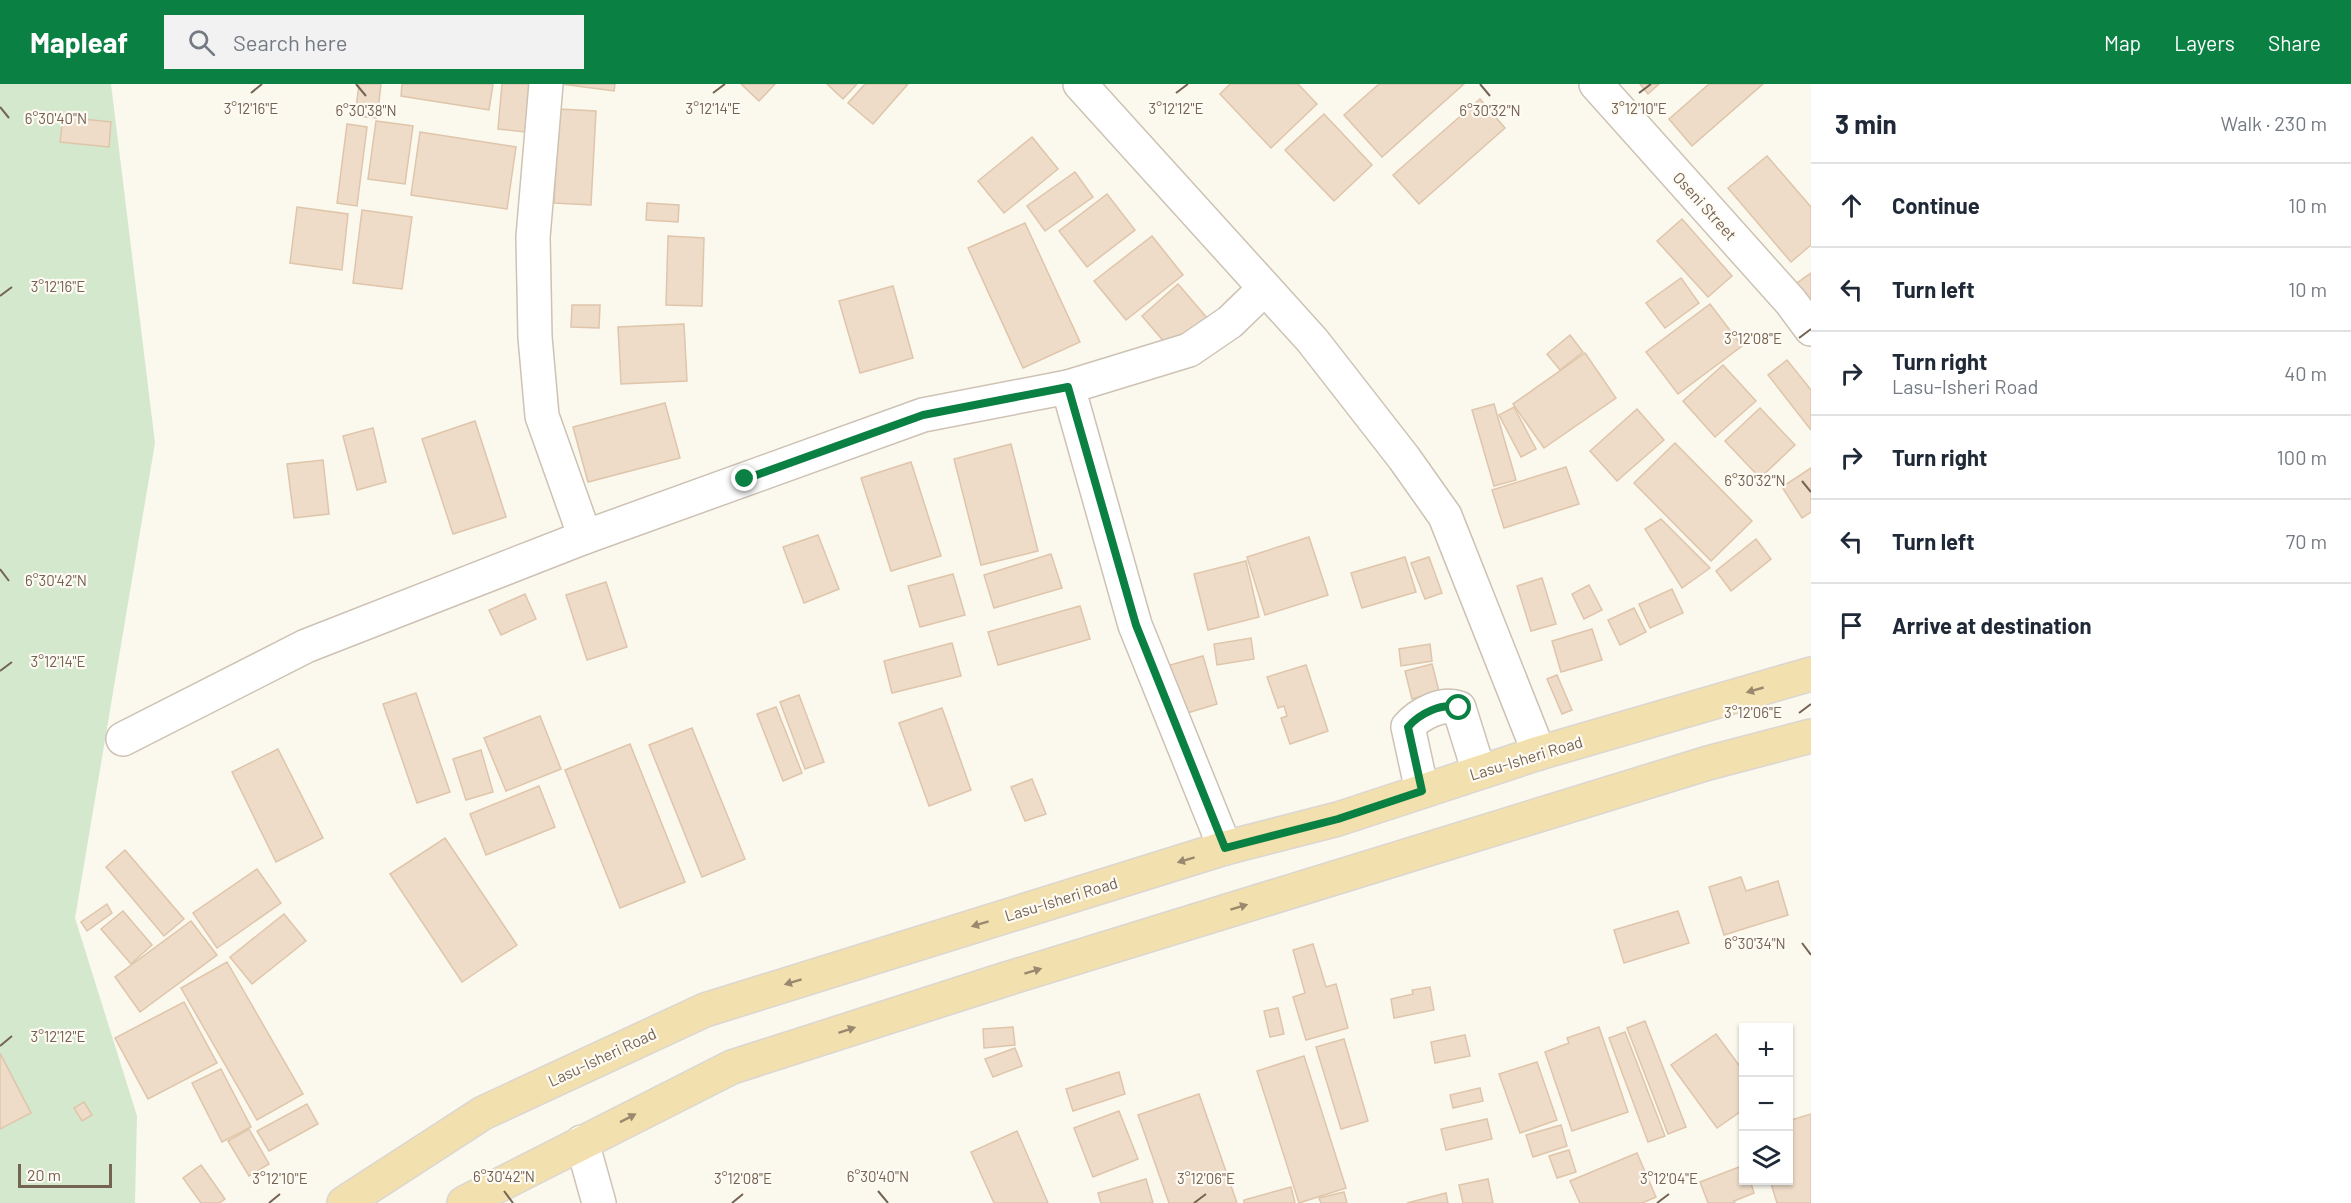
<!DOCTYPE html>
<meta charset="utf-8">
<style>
body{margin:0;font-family:Barlow,sans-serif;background:#f2f2f3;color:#1f2937}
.controls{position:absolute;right:18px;bottom:18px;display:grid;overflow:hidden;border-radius:0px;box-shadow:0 2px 4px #0004}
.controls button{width:54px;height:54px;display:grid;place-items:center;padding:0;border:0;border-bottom:2px solid #e0e1e3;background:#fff;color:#1f2937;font:30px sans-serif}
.scale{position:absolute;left:18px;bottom:15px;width:94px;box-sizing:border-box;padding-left:6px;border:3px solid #756352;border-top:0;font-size:16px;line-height:21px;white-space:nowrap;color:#756352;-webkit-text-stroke:4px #fefbf4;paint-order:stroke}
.stop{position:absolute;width:18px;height:18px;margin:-14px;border:4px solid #0b8043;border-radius:50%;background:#fff}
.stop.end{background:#0b8043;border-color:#fff;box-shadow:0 2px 6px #0008}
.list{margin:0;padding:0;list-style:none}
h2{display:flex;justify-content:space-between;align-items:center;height:78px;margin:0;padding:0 24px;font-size:26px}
h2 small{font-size:20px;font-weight:400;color:#747a83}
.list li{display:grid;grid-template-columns:39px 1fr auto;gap:18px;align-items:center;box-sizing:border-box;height:84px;padding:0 24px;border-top:2px solid #e0e1e3}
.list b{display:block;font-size:22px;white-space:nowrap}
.list p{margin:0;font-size:20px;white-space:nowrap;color:#747a83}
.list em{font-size:20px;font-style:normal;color:#747a83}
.icon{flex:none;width:33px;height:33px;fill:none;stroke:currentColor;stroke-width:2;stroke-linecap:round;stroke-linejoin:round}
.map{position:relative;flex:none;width:1811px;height:1119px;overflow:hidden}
header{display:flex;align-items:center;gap:36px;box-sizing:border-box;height:84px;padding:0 30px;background:#0b8043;color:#fff}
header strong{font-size:28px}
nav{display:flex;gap:33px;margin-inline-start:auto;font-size:21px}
.search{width:420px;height:54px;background:#f2f2f3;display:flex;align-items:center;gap:15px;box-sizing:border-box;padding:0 21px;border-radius:0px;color:#747a83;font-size:22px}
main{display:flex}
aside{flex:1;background:#fff}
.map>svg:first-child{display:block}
</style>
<header>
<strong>Mapleaf</strong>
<div class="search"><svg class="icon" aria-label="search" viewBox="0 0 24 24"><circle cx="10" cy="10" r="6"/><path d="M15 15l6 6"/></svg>Search here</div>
<nav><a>Map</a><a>Layers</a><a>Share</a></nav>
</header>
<main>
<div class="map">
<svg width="1811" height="1119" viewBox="0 0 1811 1119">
<rect width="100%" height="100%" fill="#fbf8ee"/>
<!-- green -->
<path fill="#d4e8cd" d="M0 0H111L155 359 75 834 137 1032 135 1119H0Z"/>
<!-- building -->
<g fill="#eedcc8" stroke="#dfc5aa" stroke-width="1.5">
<path d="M359 0H381L377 34 355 32Z"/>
<path d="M402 0H493L489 26 401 12Z"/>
<path d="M502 0H530L525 48 498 45Z"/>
<path d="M561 0H615L614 7Z"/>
<path d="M741 0H775L759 17Z"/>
<path d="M827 0H857L843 15Z"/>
<path d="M865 0H908L873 40 848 19Z"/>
<path d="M1230 0H1298L1317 20 1271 64 1220 10Z"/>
<path d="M1379 0H1464L1382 73 1344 31Z"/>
<path d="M1640 0H1659L1648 10Z"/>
<path d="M1709 0H1763L1692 62 1669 35Z"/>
<path d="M1480 15 1505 44 1419 120 1393 91Z"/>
<path d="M559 25 596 27 591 121 554 119Z"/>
<path d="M1324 30 1372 81 1334 117 1285 66Z"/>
<path d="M63 33 111 38 109 63 60 58Z"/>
<path d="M376 37 413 42 405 100 368 95Z"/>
<path d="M347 40 367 43 357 122 337 119Z"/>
<path d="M420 48 516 63 507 125 411 111Z"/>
<path d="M1032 53 1058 85 1004 129 978 97Z"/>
<path d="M1767 72 1811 123V161L1791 178 1728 104Z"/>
<path d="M1075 88 1093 113 1045 147 1027 122Z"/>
<path d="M1107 110 1135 146 1087 183 1059 147Z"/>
<path d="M647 119 679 121 678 138 646 136Z"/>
<path d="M297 123 348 130 342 186 290 179Z"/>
<path d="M362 126 412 133 402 205 353 199Z"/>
<path d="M1682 135 1732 192 1708 213 1657 157Z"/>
<path d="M1025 139 1080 258 1023 284 968 164Z"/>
<path d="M668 152 704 154 702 222 666 221Z"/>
<path d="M1152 152 1183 191 1126 236 1094 197Z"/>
<path d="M1811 189V217L1797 199Z"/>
<path d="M1681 194 1699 219 1665 244 1646 219Z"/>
<path d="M1178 200 1208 235 1172 267 1142 232Z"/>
<path d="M893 202 913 274 860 289 839 217Z"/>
<path d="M1710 220 1742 262 1678 310 1646 268Z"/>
<path d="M572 221H600L599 244 571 243Z"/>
<path d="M684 240 687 297 621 300 618 243Z"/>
<path d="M1570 251 1583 268 1560 286 1547 270Z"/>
<path d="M1585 269 1616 314 1544 364 1513 320Z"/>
<path d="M1787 276 1811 306V346L1768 291Z"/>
<path d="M1723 281 1756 317 1715 353 1683 317Z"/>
<path d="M665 319 680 374 588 398 573 343Z"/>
<path d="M1494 320 1516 396 1494 402 1472 326Z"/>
<path d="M1514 323 1536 365 1521 373 1499 331Z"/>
<path d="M1760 324 1795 361 1760 394 1725 357Z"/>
<path d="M1637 325 1664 356 1617 397 1590 367Z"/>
<path d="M475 337 506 433 453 450 422 355Z"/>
<path d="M373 344 386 398 357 406 343 352Z"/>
<path d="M1675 359 1752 437 1711 477 1634 399Z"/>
<path d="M1011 360 1038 467 981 481 954 375Z"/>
<path d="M323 376 329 430 294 434 287 380Z"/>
<path d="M911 378 941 472 891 487 861 394Z"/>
<path d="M1566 383 1579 420 1504 444 1492 406Z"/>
<path d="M1811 384V428L1802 434 1782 403Z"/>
<path d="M1661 435 1710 484 1682 504 1645 445Z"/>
<path d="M818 451 839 505 804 519 783 463Z"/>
<path d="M1309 453 1328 511 1265 531 1247 473Z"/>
<path d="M1756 455 1771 475 1731 507 1716 487Z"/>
<path d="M1051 470 1062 504 994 524 984 491Z"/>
<path d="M1405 473 1416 508 1362 524 1351 489Z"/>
<path d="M1429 473 1442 509 1425 515 1411 479Z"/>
<path d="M1246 477 1259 533 1208 546 1194 490Z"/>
<path d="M953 490 965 531 920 543 908 502Z"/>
<path d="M1542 494 1556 540 1531 547 1517 502Z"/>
<path d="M606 498 627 563 587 576 566 511Z"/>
<path d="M1589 501 1602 526 1584 535 1572 510Z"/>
<path d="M1672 505 1683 529 1650 544 1639 520Z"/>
<path d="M525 510 536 535 501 551 489 526Z"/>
<path d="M1080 522 1090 555 998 581 988 548Z"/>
<path d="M1634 524 1646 548 1620 561 1608 536Z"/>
<path d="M1592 545 1602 576 1561 588 1552 557Z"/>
<path d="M1251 554 1254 575 1217 581 1214 560Z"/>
<path d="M952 559 961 592 892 609 884 577Z"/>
<path d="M1430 560 1432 577 1401 582 1399 565Z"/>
<path d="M1203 572 1217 620 1184 630 1170 581Z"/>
<path d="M1432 580 1439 607 1412 615 1405 587Z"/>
<path d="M1306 581 1328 647 1290 660 1281 634 1287 632 1284 622 1278 624 1267 593Z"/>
<path d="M1557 591 1572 626 1562 630 1547 595Z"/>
<path d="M416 609 450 708 417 719 383 620Z"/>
<path d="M799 611 824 678 805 685 780 618Z"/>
<path d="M776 623 802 689 783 697 757 630Z"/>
<path d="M942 624 971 706 929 722 899 639Z"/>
<path d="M540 632 561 685 506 707 484 654Z"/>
<path d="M692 644 745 775 702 793 649 661Z"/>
<path d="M630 660 685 798 620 824 565 686Z"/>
<path d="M278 665 323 754 276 778 232 688Z"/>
<path d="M481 666 493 708 466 716 453 675Z"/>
<path d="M1032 695 1046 730 1025 737 1011 703Z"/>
<path d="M539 702 555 743 486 771 470 730Z"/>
<path d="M445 754 517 861 462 898 390 790Z"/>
<path d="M125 766 184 835 164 852 106 783Z"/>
<path d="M257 785 281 819 217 864 193 829Z"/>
<path d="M1741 793 1746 807 1778 797 1788 831 1724 851 1709 803Z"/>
<path d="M107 820 112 829 87 847 81 838Z"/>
<path d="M123 827 152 861 131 880 101 845Z"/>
<path d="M1678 827 1689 859 1624 879 1614 846Z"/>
<path d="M284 830 306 857 252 900 230 873Z"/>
<path d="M191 837 217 871 140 928 115 893Z"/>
<path d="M1313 860 1326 903 1336 900 1348 944 1306 956 1293 913 1305 909 1293 866Z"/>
<path d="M227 878 303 1010 257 1036 181 904Z"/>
<path d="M1430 903 1434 926 1394 934 1391 915 1413 910 1412 906Z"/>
<path d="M184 918 217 979 148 1015 115 954Z"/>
<path d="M1278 924 1284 950 1270 953 1264 927Z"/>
<path d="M1645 937 1686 1043 1668 1050 1627 944Z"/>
<path d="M1013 943 1015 961 984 964 983 945Z"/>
<path d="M1599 943 1628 1028 1572 1047 1545 968 1569 959 1567 954Z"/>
<path d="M1625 948 1665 1052 1648 1058 1609 954Z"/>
<path d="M1716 950 1744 988V1025L1717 1044 1671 981Z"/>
<path d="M1465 951 1470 972 1435 979 1431 958Z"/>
<path d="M1344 955 1368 1037 1341 1045 1316 963Z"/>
<path d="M1015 964 1022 982 993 993 985 975Z"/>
<path d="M0 969 31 1029 0 1045Z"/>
<path d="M1304 972 1346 1104 1299 1119 1257 987Z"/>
<path d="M1537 978 1557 1036 1520 1049 1499 990Z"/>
<path d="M221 985 251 1043 222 1058 192 999Z"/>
<path d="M1119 988 1125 1010 1073 1027 1066 1005Z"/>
<path d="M1480 1004 1483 1017 1453 1024 1450 1011Z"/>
<path d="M1199 1010 1237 1119H1169L1138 1031Z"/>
<path d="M84 1018 92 1031 82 1037 74 1024Z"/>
<path d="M307 1020 318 1040 269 1067 257 1047Z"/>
<path d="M1119 1027 1138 1075 1093 1093 1074 1044Z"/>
<path d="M1811 1030V1119H1777L1770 1096H1788V1037Z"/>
<path d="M1487 1035 1492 1055 1446 1066 1441 1045Z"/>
<path d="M1561 1041 1567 1062 1533 1073 1526 1051Z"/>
<path d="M249 1045 269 1080 249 1092 228 1057Z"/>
<path d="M1017 1047 1048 1119H994L971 1068Z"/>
<path d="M1569 1066 1576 1088 1557 1094 1549 1072Z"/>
<path d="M1637 1069 1656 1113 1642 1119H1580L1570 1097Z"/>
<path d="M201 1081 225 1115 219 1119H201L183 1094Z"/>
<path d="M1744 1081V1096H1750L1754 1109 1734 1117 1735 1119H1708L1700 1098Z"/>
<path d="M1146 1095 1153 1119H1101L1098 1109Z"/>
<path d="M1488 1095 1493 1119H1463L1459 1101Z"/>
<path d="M1291 1103 1295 1119H1244V1116Z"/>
<path d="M1344 1108 1347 1119H1321L1319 1114Z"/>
<path d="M1446 1109 1448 1119H1407Z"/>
</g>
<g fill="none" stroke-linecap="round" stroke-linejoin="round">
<!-- minor casing -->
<g stroke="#cdc2b4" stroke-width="36">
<g id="minor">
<path d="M546 0 533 153 535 253 542 332 585 453"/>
<path d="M1080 0 1312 256 1404 374 1445 432 1539 669"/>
<path d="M1596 0 1791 218 1811 245"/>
<path d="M1068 303 1135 541 1225 764"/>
<path d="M123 655 306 562 585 453 923 331 1068 303 1189 266 1230 238 1264 205"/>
<path d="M1422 707 1408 643C1419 630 1442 618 1459 624L1479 688"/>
<path d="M582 1058 599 1119"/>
</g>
</g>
<!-- major casing -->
<g stroke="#dbd6d2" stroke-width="36">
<g id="major">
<path d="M344 1119 483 1029 705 926 1225 764 1338 735 1539 669 1811 590"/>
<path d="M464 1119 732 983 1003 896 1708 679 1811 652"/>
</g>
</g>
<!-- minor -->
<use href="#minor" stroke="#fff" stroke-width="33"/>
<!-- major -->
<use href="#major" stroke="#f2e1ae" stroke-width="33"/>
</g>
<!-- one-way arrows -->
<defs><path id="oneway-solid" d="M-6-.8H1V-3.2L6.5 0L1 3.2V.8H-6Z" transform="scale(1.5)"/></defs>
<g fill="#9a896e">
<use href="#oneway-solid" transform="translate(1755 606) rotate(164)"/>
<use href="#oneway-solid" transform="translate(1186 776) rotate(163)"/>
<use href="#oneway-solid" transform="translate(1239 823) rotate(-17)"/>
<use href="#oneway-solid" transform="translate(980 840) rotate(163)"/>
<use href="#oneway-solid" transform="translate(1033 887) rotate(-17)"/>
<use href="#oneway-solid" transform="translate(793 898) rotate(163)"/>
<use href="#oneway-solid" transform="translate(847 946) rotate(-18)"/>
<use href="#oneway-solid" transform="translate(628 1034) rotate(-27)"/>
</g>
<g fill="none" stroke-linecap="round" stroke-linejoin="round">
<!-- route -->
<path stroke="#0b8043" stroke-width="8" d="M745 395 923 331 1068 303 1136 541 1225 764 1338 735 1422 707 1408 643C1419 630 1442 618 1459 624"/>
</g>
<!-- ticks -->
<path fill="none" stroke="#756352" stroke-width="2" d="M356 0 366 12M1480 0 1490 12M251 9 262 0M713 9 725 0M1176 9 1188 0M1639 9 1651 0M0 23 9 34M0 212 12 203M1799 254 1811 245M1802 397 1811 408M0 485 9 497M0 587 12 578M1799 629 1811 620M1802 859 1811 871M0 962 12 952M504 1107 513 1119M878 1107 888 1119M269 1119 280 1110M732 1119 743 1110M1194 1119 1206 1110M1657 1119 1669 1110"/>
<g text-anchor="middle" stroke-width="4.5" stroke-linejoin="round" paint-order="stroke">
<!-- street labels -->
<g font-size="16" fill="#756352" stroke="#fefbf4">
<text transform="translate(1705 122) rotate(48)" y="6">Oseni Street</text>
<text transform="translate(1526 674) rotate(-17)" y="6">Lasu-Isheri Road</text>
<text transform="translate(1061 815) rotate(-17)" y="6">Lasu-Isheri Road</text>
<text transform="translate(602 973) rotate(-25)" y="6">Lasu-Isheri Road</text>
</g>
</g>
<g font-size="15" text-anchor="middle" fill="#756352" stroke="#fefbf4" stroke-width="4.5" stroke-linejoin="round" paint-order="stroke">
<text x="251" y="30">3°12'16"E</text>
<text x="713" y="30">3°12'14"E</text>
<text x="1176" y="30">3°12'12"E</text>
<text x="1639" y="30">3°12'10"E</text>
<text x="366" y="32">6°30'38"N</text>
<text x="1490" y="32">6°30'32"N</text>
<text x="56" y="40">6°30'40"N</text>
<text x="58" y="208">3°12'16"E</text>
<text x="1753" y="260">3°12'08"E</text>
<text x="1755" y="402">6°30'32"N</text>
<text x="56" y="502">6°30'42"N</text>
<text x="58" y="583">3°12'14"E</text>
<text x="1753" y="634">3°12'06"E</text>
<text x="1755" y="865">6°30'34"N</text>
<text x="58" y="958">3°12'12"E</text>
<text x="504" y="1098">6°30'42"N</text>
<text x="878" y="1098">6°30'40"N</text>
<text x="280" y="1100">3°12'10"E</text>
<text x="743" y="1100">3°12'08"E</text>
<text x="1206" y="1100">3°12'06"E</text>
<text x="1669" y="1100">3°12'04"E</text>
</g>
</svg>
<div class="controls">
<button>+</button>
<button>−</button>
<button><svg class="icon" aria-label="layers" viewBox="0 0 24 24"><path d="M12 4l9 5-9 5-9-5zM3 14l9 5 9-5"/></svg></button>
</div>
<div class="scale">20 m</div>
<div class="stop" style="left:1459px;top:624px"></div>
<div class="stop end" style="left:745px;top:395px"></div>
</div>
<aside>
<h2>3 min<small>Walk · 230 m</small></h2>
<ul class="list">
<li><svg class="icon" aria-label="ahead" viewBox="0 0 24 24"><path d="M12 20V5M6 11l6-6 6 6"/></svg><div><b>Continue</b></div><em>10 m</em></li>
<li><svg class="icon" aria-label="left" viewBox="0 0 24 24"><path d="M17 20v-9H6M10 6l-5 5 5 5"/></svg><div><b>Turn left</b></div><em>10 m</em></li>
<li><svg class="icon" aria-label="right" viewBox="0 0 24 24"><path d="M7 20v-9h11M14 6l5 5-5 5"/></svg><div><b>Turn right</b><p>Lasu-Isheri Road</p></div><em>40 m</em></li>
<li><svg class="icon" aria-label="right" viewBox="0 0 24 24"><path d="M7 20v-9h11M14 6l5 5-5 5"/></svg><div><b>Turn right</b></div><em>100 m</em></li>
<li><svg class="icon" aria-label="left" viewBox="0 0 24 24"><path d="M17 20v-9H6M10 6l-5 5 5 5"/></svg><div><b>Turn left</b></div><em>70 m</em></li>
<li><svg class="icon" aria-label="arrive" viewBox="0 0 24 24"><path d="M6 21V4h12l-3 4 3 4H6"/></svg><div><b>Arrive at destination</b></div></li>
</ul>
</aside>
</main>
